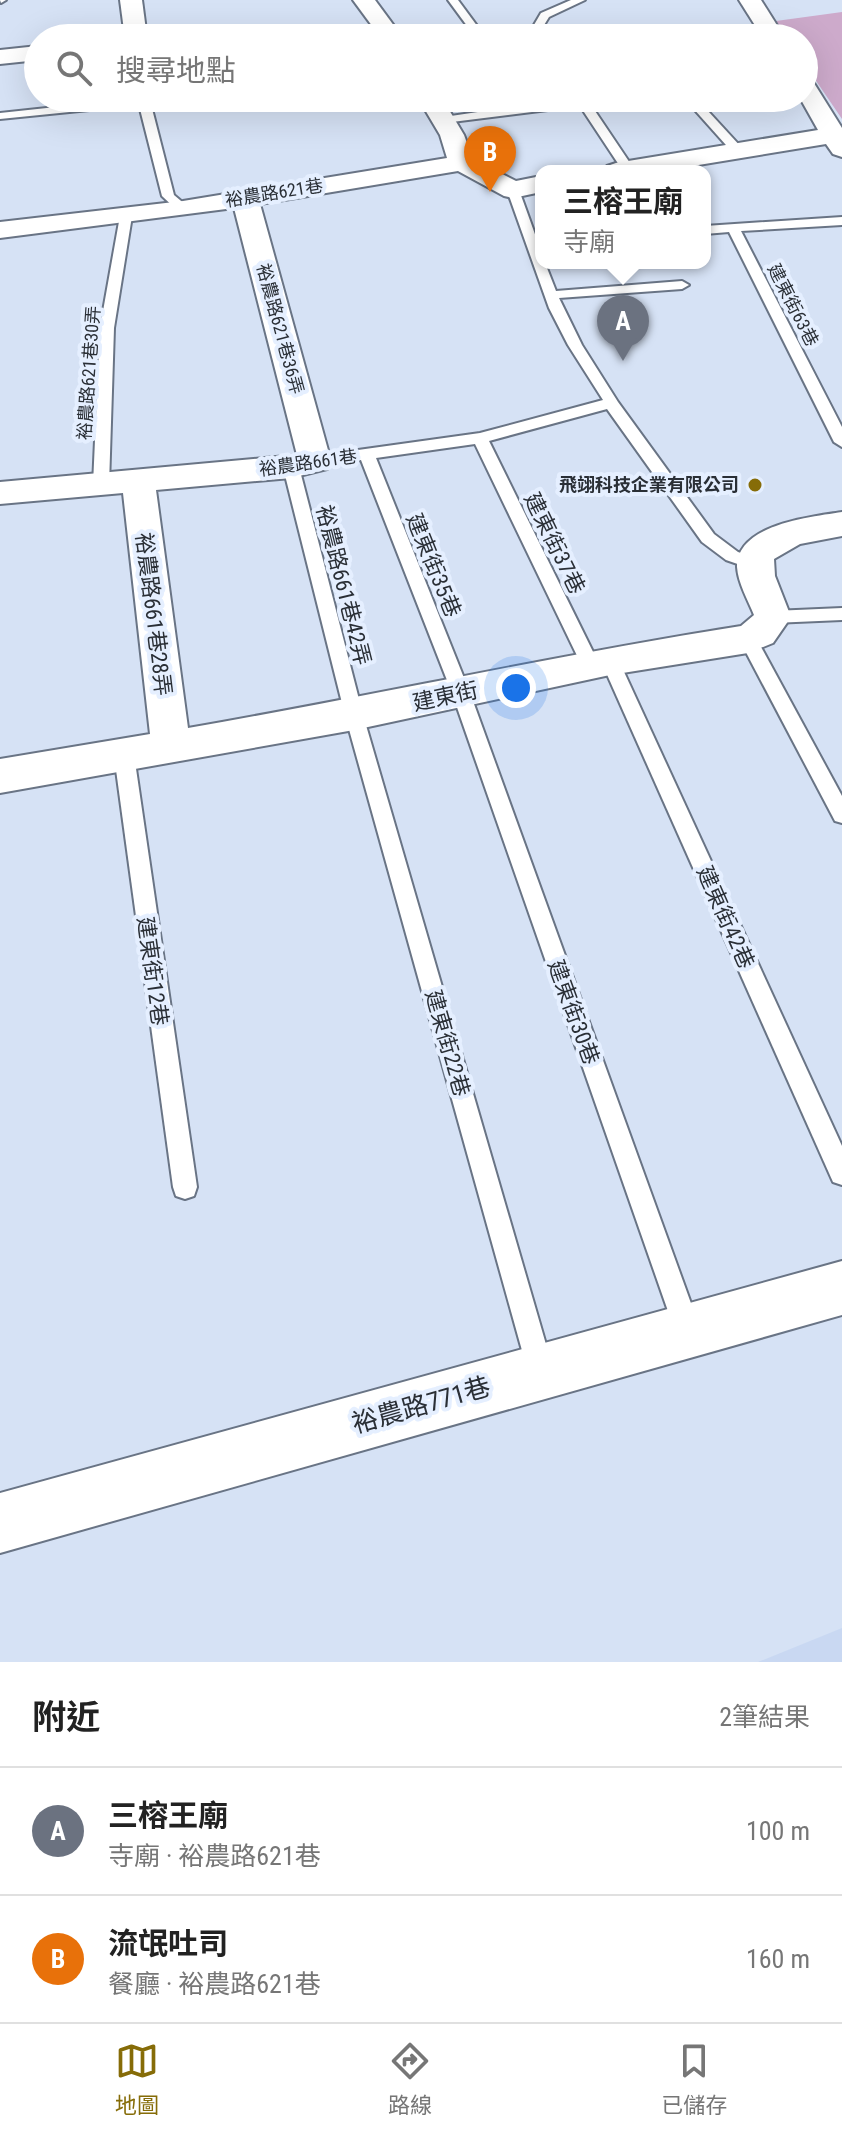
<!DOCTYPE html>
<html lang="zh-TW">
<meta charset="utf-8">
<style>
body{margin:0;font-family:"Roboto Condensed","Noto Sans TC",sans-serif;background:#f2f2f2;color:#222}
.you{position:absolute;left:516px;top:688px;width:28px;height:28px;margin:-20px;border:6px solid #fff;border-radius:50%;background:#1a73e8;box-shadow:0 0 0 12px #1a73e833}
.badge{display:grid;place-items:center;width:52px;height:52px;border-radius:50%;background:#866c08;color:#fff;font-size:26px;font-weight:700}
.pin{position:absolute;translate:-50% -66px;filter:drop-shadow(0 2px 4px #0008)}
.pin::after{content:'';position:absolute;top:42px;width:28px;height:24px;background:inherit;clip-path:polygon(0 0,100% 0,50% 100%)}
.popup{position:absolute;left:535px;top:165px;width:176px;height:104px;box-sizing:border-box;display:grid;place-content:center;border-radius:16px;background:#fff;filter:drop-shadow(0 2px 6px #0005);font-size:26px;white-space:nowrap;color:#767676}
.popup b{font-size:30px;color:#222}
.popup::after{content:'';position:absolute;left:50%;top:100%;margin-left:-16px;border:16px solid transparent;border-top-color:#fff}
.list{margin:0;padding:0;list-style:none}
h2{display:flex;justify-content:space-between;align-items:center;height:104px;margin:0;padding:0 32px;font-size:34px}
h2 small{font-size:26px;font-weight:400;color:#767676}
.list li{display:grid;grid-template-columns:52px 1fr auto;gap:24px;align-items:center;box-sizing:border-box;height:128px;padding:0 32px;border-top:2px solid #e0e0e0}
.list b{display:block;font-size:30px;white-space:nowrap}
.list p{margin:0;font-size:26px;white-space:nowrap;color:#767676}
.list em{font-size:26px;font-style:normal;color:#767676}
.icon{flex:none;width:44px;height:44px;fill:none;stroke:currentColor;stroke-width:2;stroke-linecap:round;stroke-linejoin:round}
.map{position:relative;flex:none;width:842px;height:1662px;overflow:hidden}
.search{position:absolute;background:#fff;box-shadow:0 8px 32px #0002;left:24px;right:24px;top:24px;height:88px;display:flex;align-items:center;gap:20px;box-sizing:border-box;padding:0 28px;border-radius:44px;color:#767676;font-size:30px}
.sheet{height:360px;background:#fff}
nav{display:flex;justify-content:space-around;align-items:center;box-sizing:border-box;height:112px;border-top:2px solid #e0e0e0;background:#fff;font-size:22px;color:#767676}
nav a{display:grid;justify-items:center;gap:4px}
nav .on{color:#866c08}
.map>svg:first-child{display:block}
</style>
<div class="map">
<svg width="842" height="1662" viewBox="0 0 842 1662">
<rect width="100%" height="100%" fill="#d6e2f5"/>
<!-- built -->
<path fill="#c9d8f2" d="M842 1628V1662H758Z"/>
<!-- green -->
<path fill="#cdaacb" d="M842 12V119L804 63V38H787L776 21Z"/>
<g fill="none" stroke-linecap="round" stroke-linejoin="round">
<!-- lane casing -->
<g stroke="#697485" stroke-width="4">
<g id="lane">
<path d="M0 0H6L1 3Z"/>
<path d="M448 0H458L486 38H476Z"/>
<path d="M571 0H585L549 17 541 30 547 38H537L531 30 541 13Z"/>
<path d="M140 98 150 101 174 195 187 206V212H179L162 196 139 105 0 119V113Z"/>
<path d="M574 98H649L643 101 591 105 632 166 643 171H623L580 106 444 123 438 120 444 117Z"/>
<path d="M684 98H696L742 148V154H734Z"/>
<path d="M509 187 519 190 541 251V263H545L556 291 682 281 689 285 682 289 559 298 582 345 618 402 714 534 738 552 761 560 763 564 755 570 726 560 702 542 607 409 489 441 600 666 591 673 582 666 475 444 376 458 470 693 701 1331 697 1340 688 1344 679 1340 675 1331 452 693 361 460 315 466 307 461 315 456 480 433 603 400 568 345 549 308 507 190Z"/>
<path d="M126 212 132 216 114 328 109 485 101 490 93 485 100 328 120 216Z"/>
<path d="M842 217V225L741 231 842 427V447L834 442 729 232 705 234V226Z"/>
<path d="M291 462 299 467 363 715 554 1372 550 1381 541 1385 532 1381 528 1372 345 715 283 467Z"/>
<path d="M842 608V620L773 623 764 617 773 611Z"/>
<path d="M748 632 754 634 842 796V823L835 821 739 639Z"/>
<path d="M610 654 619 661 842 1146V1185L833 1182 601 661Z"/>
<path d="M124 747 131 750 134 755 197 1187 194 1196 185 1199 176 1196 173 1187 114 755 117 750Z"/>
</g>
</g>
<!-- street casing -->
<g stroke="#697485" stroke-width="4">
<g id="street">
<path d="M120 0H142L147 38H125Z"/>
<path d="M353 0H375L403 38H381Z"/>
<path d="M739 0H761L785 38H763Z"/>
<path d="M38 46V60L0 64V50Z"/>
<path d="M804 78 812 80 842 128V157L833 154 826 144 662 171H603L607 166 616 163 818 130 800 98H804Z"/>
<path d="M418 98H442L464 135 473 159 516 181 541 176V192L513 198 504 196 458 171 260 204 331 461 327 469 291 478 156 490 188 728C373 696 556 655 741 626L754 615C748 600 738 583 737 567 737 524 811 517 842 512V536L800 544 774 559 775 576 791 617 773 643 748 653 610 675 354 730 0 793V759L150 734 123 493 0 504V482L297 455 234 208 0 238V222L183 201 447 158 440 135Z"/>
<path d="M842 1261V1315L0 1553V1493Z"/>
</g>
</g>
<!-- lane -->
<use href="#lane" fill="#fff" fill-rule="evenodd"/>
<!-- street -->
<use href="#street" fill="#fff" fill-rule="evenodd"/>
</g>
<!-- markers -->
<circle fill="#866c08" stroke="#e5efff" stroke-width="3" cx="755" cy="485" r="8"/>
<g text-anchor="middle" stroke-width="8" stroke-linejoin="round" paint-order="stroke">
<!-- far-street labels -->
<g font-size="18" fill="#2a2f36" stroke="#e5efff">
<text transform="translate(274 193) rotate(-9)" y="6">裕農路621巷</text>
<text transform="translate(793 305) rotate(63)" y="6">建東街63巷</text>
<text transform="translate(280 329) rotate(75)" y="6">裕農路621巷36弄</text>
<text transform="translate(89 373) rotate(-86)" y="6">裕農路621巷30弄</text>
<text transform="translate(308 463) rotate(-8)" y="6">裕農路661巷</text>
</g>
<!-- far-poi labels -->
<g font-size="18" font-weight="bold" fill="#2a2f36" stroke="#e5efff" text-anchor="end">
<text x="739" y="491">飛翊科技企業有限公司</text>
</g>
<!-- street labels -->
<g font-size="22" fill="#2a2f36" stroke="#e5efff">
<text transform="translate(555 543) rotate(64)" y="8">建東街37巷</text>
<text transform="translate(434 565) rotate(68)" y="8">建東街35巷</text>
<text transform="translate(344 585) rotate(76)" y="8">裕農路661巷42弄</text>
<text transform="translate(154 614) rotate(83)" y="8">裕農路661巷28弄</text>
<text transform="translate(445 696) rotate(-12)" y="8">建東街</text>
<text transform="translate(726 917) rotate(66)" y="8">建東街42巷</text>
<text transform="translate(153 971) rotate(82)" y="8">建東街12巷</text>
<text transform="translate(574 1012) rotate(70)" y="8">建東街30巷</text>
<text transform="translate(448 1043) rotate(74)" y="8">建東街22巷</text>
</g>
<!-- near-street labels -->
<g font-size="26" fill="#2a2f36" stroke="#e5efff">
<text transform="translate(421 1405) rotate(-16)" y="9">裕農路771巷</text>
</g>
</g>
</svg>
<div class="you"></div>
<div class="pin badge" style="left:623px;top:361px;background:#6b7280">A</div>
<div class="popup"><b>三榕王廟</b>寺廟</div>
<div class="pin badge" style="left:490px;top:192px;background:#e8710a">B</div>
<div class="search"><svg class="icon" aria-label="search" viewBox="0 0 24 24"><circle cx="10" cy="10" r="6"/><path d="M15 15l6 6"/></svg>搜尋地點</div>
</div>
<section class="sheet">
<h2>附近<small>2筆結果</small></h2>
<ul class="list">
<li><span class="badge" style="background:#6b7280">A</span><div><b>三榕王廟</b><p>寺廟 · 裕農路621巷</p></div><em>100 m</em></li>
<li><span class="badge" style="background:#e8710a">B</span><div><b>流氓吐司</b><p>餐廳 · 裕農路621巷</p></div><em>160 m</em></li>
</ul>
</section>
<nav>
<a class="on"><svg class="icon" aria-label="map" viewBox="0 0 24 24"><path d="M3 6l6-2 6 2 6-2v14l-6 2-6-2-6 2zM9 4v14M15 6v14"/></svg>地圖</a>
<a><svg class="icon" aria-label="directions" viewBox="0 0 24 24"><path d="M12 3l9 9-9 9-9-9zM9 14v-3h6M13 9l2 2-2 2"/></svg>路線</a>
<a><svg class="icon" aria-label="saved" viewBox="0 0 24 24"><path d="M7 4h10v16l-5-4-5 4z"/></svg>已儲存</a>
</nav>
